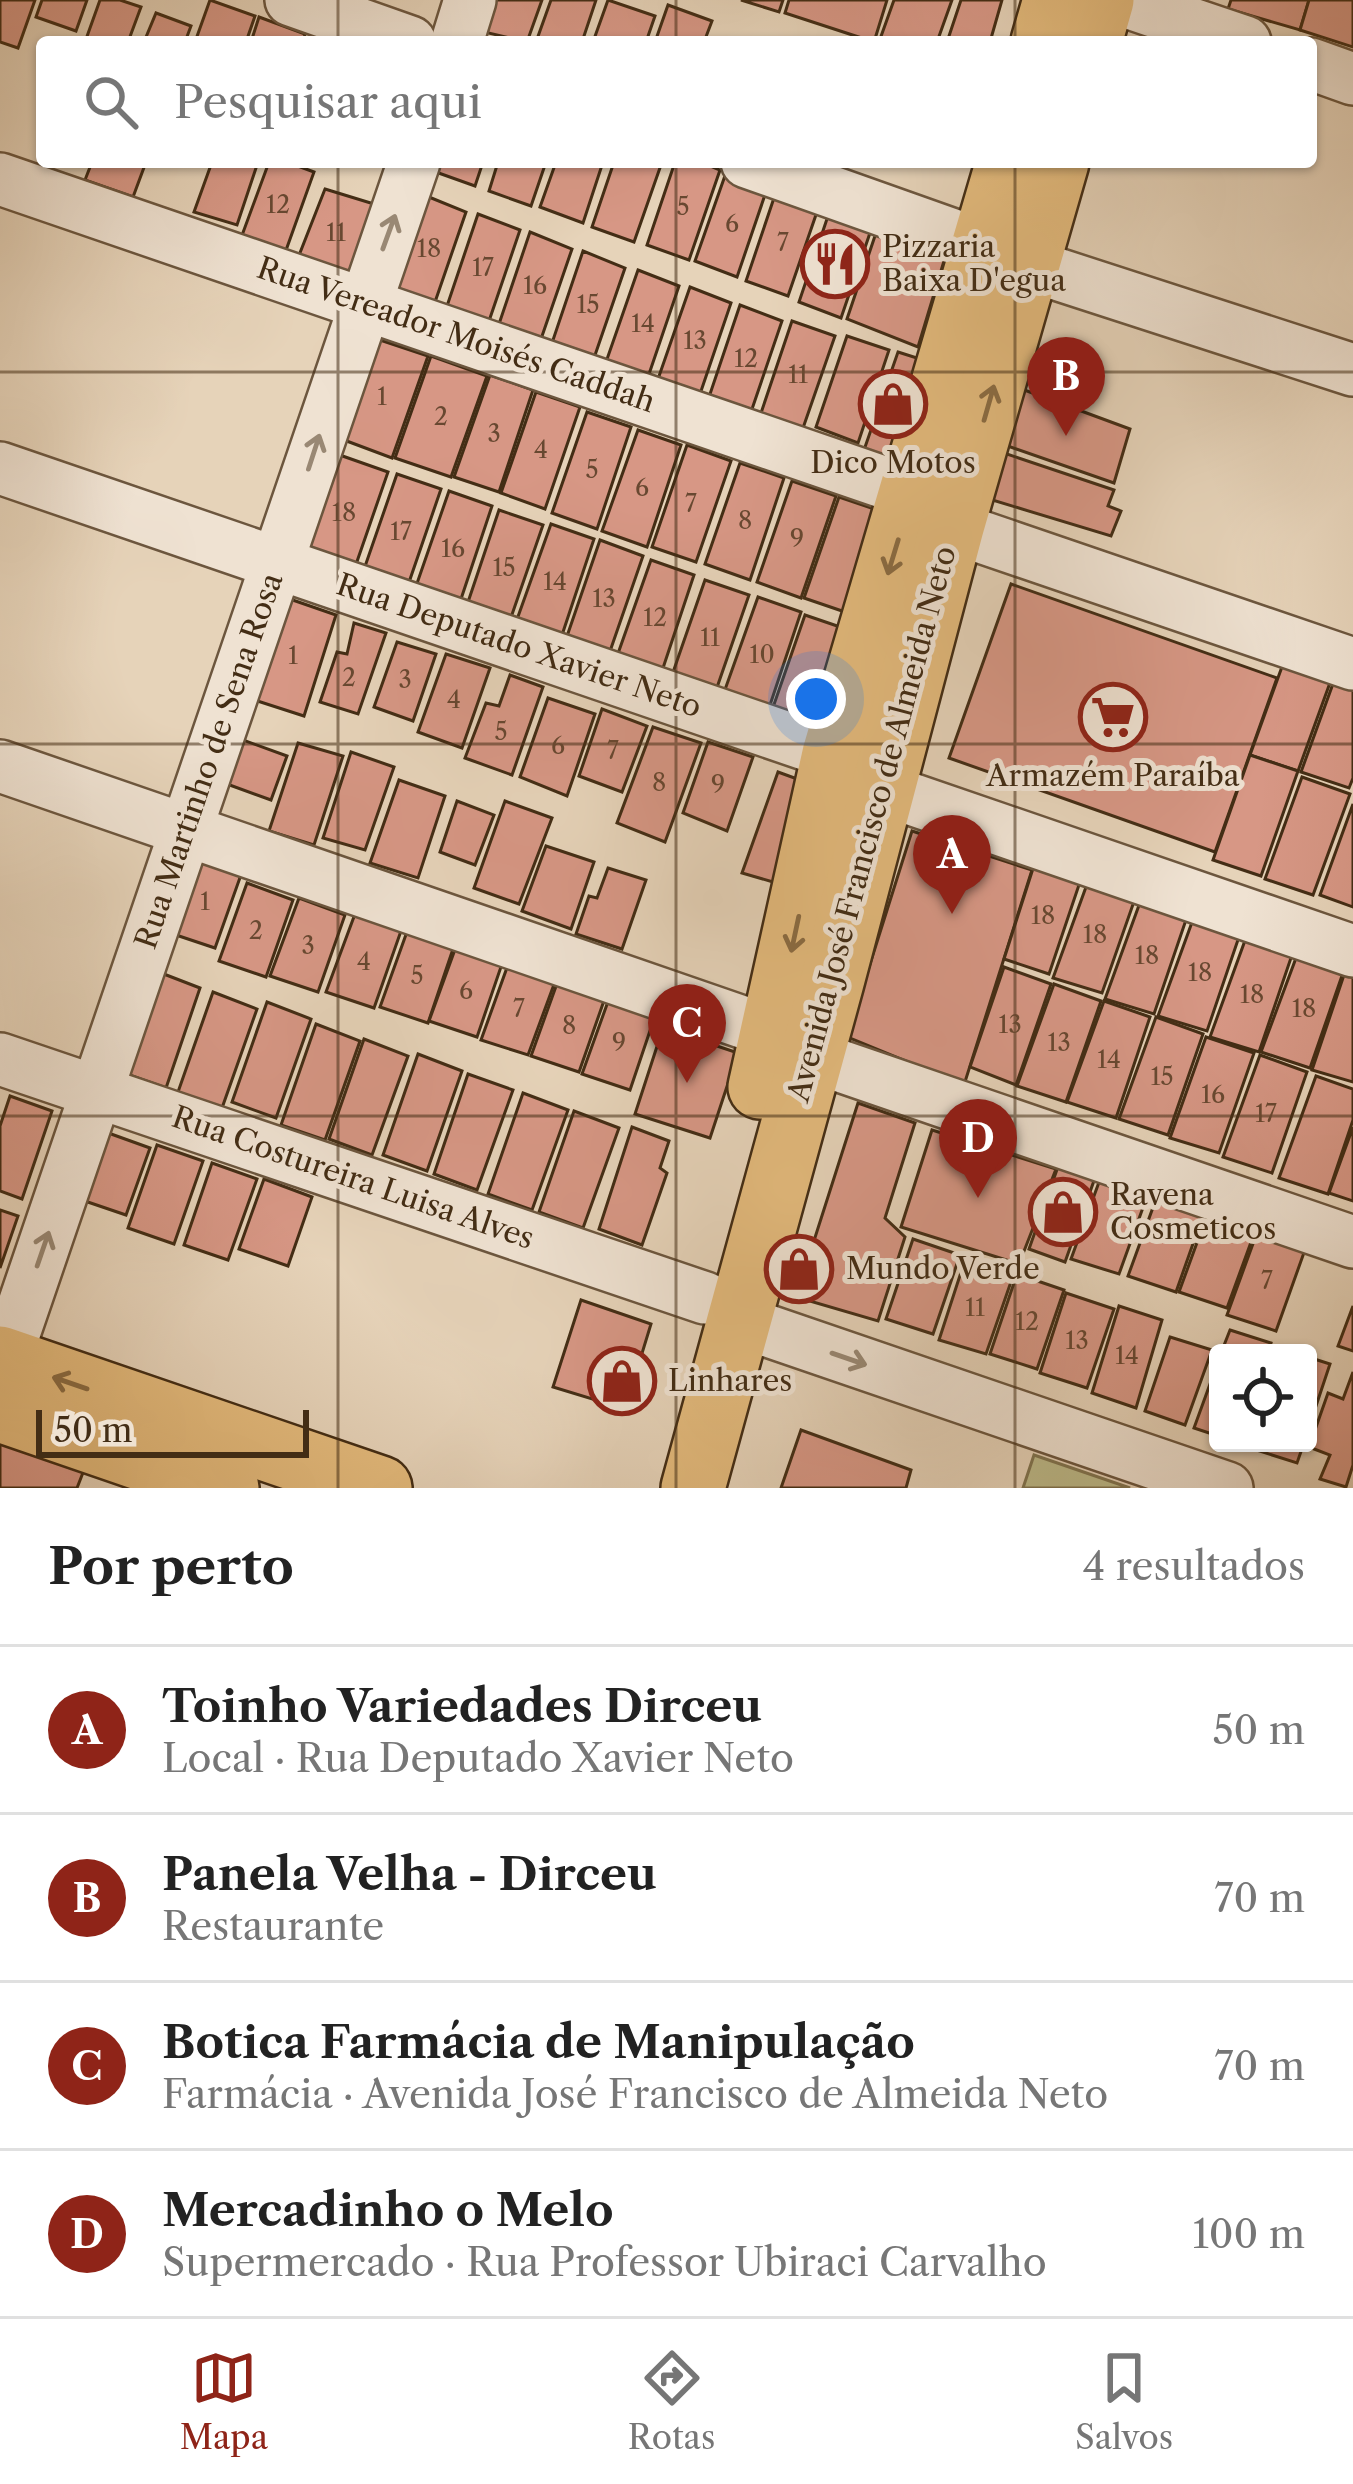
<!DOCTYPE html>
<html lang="pt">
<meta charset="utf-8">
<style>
body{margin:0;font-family:"Libre Caslon Text",serif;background:#f6f6f6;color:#222}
.controls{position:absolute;right:36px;bottom:36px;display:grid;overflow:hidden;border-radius:12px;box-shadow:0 3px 9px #0004}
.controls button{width:108px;height:108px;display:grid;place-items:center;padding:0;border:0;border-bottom:3px solid #e0e0e0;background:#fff;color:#222;font:60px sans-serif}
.scale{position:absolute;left:36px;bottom:30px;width:273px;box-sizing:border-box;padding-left:12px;border:6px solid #432d15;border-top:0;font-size:33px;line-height:42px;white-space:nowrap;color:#432d15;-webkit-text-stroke:9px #efe2d2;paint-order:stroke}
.you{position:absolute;left:816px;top:699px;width:42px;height:42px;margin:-30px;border:9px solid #fff;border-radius:50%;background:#1a73e8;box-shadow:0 0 0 18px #1a73e833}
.badge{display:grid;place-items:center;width:78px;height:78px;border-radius:50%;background:#8f2418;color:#fff;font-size:39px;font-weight:700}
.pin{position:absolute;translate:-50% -99px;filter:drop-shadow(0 3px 6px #0008)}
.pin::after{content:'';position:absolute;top:63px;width:42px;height:36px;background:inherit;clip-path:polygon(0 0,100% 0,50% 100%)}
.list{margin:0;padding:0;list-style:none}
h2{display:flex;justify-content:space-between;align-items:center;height:156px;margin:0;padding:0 48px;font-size:51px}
h2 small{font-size:39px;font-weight:400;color:#767676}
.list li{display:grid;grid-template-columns:78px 1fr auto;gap:36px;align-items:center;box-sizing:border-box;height:168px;padding:0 48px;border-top:3px solid #e0e0e0}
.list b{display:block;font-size:45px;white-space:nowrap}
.list p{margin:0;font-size:39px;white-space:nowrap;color:#767676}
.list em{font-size:39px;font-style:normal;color:#767676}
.icon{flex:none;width:66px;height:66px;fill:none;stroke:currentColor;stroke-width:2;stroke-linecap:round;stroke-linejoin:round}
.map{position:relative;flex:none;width:1353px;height:1488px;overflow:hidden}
.search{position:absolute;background:#fff;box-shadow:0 3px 9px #0004;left:36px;right:36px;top:36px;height:132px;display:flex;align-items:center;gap:30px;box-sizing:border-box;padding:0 42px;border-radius:12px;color:#767676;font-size:45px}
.sheet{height:828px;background:#fff}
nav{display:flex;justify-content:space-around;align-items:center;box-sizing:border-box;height:168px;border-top:3px solid #e0e0e0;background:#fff;font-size:33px;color:#767676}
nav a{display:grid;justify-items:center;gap:6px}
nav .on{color:#8f2418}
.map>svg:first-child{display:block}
</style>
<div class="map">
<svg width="1353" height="1488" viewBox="0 0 1353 1488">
<rect width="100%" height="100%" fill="#e6d3b9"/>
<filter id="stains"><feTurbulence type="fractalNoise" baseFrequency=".00167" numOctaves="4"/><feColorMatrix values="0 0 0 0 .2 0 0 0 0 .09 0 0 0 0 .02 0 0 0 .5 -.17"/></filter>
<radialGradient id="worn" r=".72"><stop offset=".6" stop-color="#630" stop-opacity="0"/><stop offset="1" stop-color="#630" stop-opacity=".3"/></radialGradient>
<!-- green -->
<path fill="#bcba8a" stroke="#807450" stroke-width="3" d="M1034 1455 1130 1488H1023Z"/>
<!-- building -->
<g fill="#d79785" stroke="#432d15" stroke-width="3">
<path d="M0 0H35L18 48 0 42Z"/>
<path d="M42 0H87L76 31 36 17Z"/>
<path d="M100 0H120L141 7 128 42H85Z"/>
<path d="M210 0 255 16 246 42H195Z"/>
<path d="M495 0H542L527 42 484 32Z"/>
<path d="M551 0H596L582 42H536Z"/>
<path d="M608 0 655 16 646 42H593Z"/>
<path d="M741 0H783L779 12Z"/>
<path d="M789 0H887L874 42 785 13Z"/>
<path d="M894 0H952L937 42H879Z"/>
<path d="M961 0H1002L990 42H947Z"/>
<path d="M1231 0H1309L1300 30 1228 9Z"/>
<path d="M1309 0H1353V47L1300 30Z"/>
<path d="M668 5 712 21 704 42H655Z"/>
<path d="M156 13 191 26 185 42H144Z"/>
<path d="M259 17 305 34 303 42H251Z"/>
<path d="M92 162H146L133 197 85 180Z"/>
<path d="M212 162H258L237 225 194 212Z"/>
<path d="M269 162H287L314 172 285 253 241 238Z"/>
<path d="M436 162H483L475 186 433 171Z"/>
<path d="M498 162H546L531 206 489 191Z"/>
<path d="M556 162H603L583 223 540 207Z"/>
<path d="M614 162H662L634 242 592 227Z"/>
<path d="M675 162H701L720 170 689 260 647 245Z"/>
<path d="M727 170 768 186 737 277 695 261Z"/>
<path d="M325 189 374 204 346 280 296 263Z"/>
<path d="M777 189 819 206 788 296 746 281Z"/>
<path d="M424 195 466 212 435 302 393 287Z"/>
<path d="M830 210 872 227 841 318 799 302Z"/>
<path d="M478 214 520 230 489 321 447 306Z"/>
<path d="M878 227 947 251 918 347 847 319Z"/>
<path d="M530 232 572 249 541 339 499 324Z"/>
<path d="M583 251 625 268 594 358 552 343Z"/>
<path d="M638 270 679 286 648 377 606 362Z"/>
<path d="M690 287 731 303 700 394 658 379Z"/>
<path d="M740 305 782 321 751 412 709 397Z"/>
<path d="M792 321 835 336 803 428 761 413Z"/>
<path d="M847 336 889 350 858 443 816 427Z"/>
<path d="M371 337 428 356 392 458 336 437Z"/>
<path d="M898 352 917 358 893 459 864 450Z"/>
<path d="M431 356 487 376 451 477 395 458Z"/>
<path d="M490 375 533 390 499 492 454 477Z"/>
<path d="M1019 388 1130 429 1114 483 1002 444Z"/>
<path d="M536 392 580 407 545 509 501 493Z"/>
<path d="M587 412 631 427 597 529 552 513Z"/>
<path d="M638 430 681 445 647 547 602 531Z"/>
<path d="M687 445 731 461 696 562 652 547Z"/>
<path d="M1001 452 1114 490 1108 506 1121 511 1111 536 989 499Z"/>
<path d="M334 453 388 472 353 573 300 555Z"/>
<path d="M740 463 784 478 750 580 705 564Z"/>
<path d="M397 474 441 489 406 591 362 575Z"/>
<path d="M792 481 836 496 801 598 757 582Z"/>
<path d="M449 491 492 506 458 608 414 592Z"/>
<path d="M839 497 883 512 848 613 804 598Z"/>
<path d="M499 510 543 525 508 626 465 611Z"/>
<path d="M551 524 594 539 560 641 515 625Z"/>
<path d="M600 540 643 556 608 657 565 642Z"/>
<path d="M651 560 694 575 660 677 615 662Z"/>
<path d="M705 580 749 595 714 696 670 681Z"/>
<path d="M1011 584 1277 678 1215 852 949 758Z"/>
<path d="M284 597 336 615 304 716 248 698Z"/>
<path d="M758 597 801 612 767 714 722 698Z"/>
<path d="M805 615 849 630 814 731 770 716Z"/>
<path d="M354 623 386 633 358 714 320 702 337 652 347 654Z"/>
<path d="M397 642 436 654 413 721 374 707Z"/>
<path d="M1287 653 1335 669 1298 771 1250 755Z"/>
<path d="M446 654 490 668 462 748 418 732Z"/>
<path d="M1338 670 1353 675V778L1349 788 1301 772Z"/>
<path d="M510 675 543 687 512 775 465 758 486 703 499 706Z"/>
<path d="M548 698 595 714 567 796 520 777Z"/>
<path d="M602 709 647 726 622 792 579 776Z"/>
<path d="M653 727 701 743 665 842 617 823Z"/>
<path d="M232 736 287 756 271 800 216 780Z"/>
<path d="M708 742 753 757 727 831 683 813Z"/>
<path d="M298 743 343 756 314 845 269 831Z"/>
<path d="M351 752 394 767 365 850 323 838Z"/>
<path d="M1250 755 1298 771 1261 876 1213 860Z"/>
<path d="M778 772 800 780 780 884 742 873Z"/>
<path d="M1302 777 1350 794 1313 895 1265 879Z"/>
<path d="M399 780 445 796 418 878 370 863Z"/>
<path d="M457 801 494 815 475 865 440 852Z"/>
<path d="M505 801 552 818 519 904 474 888Z"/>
<path d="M1353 804V907L1320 895Z"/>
<path d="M912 831 1032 870 964 1085 847 1037Z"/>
<path d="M546 846 594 862 571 929 522 911Z"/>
<path d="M195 855 242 872 215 948 167 932Z"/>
<path d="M1037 856 1083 873 1049 974 1004 959Z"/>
<path d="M608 868 646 880 622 949 576 934 589 896 597 898Z"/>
<path d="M1090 876 1137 893 1102 993 1053 978Z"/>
<path d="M247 883 293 900 266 977 219 961Z"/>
<path d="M1142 897 1188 914 1154 1014 1105 999Z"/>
<path d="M299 898 345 915 318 992 270 976Z"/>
<path d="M355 914 401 931 374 1008 326 992Z"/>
<path d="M1195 914 1241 931 1207 1031 1158 1016Z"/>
<path d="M408 929 454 946 428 1023 380 1007Z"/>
<path d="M1247 935 1293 952 1259 1052 1210 1037Z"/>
<path d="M457 944 503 961 477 1037 429 1021Z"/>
<path d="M1299 950 1345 967 1310 1068 1261 1052Z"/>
<path d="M509 962 556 979 528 1055 481 1040Z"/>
<path d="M1347 966 1353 969V1082L1312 1070Z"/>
<path d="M1004 967 1051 984 1016 1085 970 1067Z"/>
<path d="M156 971 200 988 166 1088 121 1072Z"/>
<path d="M559 978 606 995 579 1072 531 1056Z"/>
<path d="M1054 984 1101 1001 1066 1102 1017 1086Z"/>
<path d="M213 992 257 1009 222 1108 178 1092Z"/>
<path d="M610 996 656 1013 630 1090 582 1074Z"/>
<path d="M1104 1001 1150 1017 1116 1118 1067 1102Z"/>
<path d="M267 1002 311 1019 276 1118 232 1102Z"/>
<path d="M1156 1017 1203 1034 1168 1135 1119 1119Z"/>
<path d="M316 1024 360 1041 325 1140 281 1125Z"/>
<path d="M663 1028 738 1053 710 1138 635 1114Z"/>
<path d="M1206 1037 1254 1053 1219 1153 1170 1138Z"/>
<path d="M364 1039 408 1056 372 1155 329 1139Z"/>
<path d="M418 1054 462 1071 427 1171 383 1155Z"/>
<path d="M1260 1055 1307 1072 1272 1173 1223 1157Z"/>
<path d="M468 1074 513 1090 477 1190 434 1174Z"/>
<path d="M1316 1076 1353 1089V1120L1328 1194 1279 1178Z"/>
<path d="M523 1093 568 1110 532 1210 488 1194Z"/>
<path d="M10 1096 52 1111 22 1199 0 1191V1126Z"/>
<path d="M858 1103 915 1123 885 1218 905 1237 878 1321 796 1297Z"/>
<path d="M574 1111 619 1128 583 1228 539 1212Z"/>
<path d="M632 1127 669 1141 660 1168 667 1173 642 1245 599 1229Z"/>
<path d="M1353 1127V1201L1329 1193Z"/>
<path d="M100 1130 150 1148 126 1215 76 1198Z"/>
<path d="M932 1130 1056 1169 1019 1264 901 1227Z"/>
<path d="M157 1145 203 1161 174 1244 128 1228Z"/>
<path d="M1060 1161 1096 1175 1065 1262 1029 1249Z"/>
<path d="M212 1163 257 1179 228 1260 184 1245Z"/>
<path d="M1102 1174 1149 1191 1119 1274 1071 1259Z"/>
<path d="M264 1179 312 1197 288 1266 239 1249Z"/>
<path d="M1159 1191 1206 1207 1176 1292 1128 1276Z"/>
<path d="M1210 1207 1258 1223 1227 1308 1179 1292Z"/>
<path d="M0 1210 18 1216 0 1268Z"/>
<path d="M1258 1230 1306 1247 1276 1331 1227 1315Z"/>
<path d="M913 1239 960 1255 933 1334 886 1319Z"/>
<path d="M965 1260 1013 1276 986 1354 939 1340Z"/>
<path d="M1017 1274 1064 1290 1037 1369 990 1354Z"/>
<path d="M1066 1293 1114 1309 1087 1388 1040 1373Z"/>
<path d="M581 1300 651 1324 625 1409 553 1387Z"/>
<path d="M1119 1306 1162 1320 1136 1408 1092 1393Z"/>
<path d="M1353 1306V1351L1338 1346Z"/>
<path d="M1230 1330 1271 1343 1268 1353H1221Z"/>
<path d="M1170 1337 1212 1350 1185 1425 1145 1411Z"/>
<path d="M1308 1357 1330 1364 1308 1430Z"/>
<path d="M1218 1362V1436L1194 1428Z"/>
<path d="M1353 1372V1465L1346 1487 1320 1479 1330 1455 1309 1447 1328 1393 1343 1399Z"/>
<path d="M801 1430 911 1470 906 1488H781Z"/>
<path d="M0 1441 84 1470 77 1488H0Z"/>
<path d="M1248 1443H1304L1297 1463 1247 1447Z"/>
</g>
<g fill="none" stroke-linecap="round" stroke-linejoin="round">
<!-- minor casing -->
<g stroke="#6c563e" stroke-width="56">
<g id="minor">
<path d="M291 0 410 42"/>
<path d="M1121 0 1245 42"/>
<path d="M457 42 470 0"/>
<path d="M1311 64 1353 79"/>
<path d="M747 162 984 246"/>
<path d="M0 179 912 492"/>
<path d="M1029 265 1353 370"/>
<path d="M0 468 834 754"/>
<path d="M952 527 1353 664"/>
<path d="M0 766 774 1033"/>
<path d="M882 789 1353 951"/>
<path d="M811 1056 1353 1242"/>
<path d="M0 1059 705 1298"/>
<path d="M739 1321 1227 1488"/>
<path d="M5 1360 414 162"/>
</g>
</g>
<!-- major casing -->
<g stroke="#432d15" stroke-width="68">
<g id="major">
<path d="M1043 42 1055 0"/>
<path d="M1090 42 1102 0"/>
<path d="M760 1087 834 754 1008 162"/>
<path d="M0 1358 380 1488"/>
<path d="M0 1410 227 1488"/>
<path d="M693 1488 832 982 952 527 1057 162"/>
</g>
</g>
<!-- minor -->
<use href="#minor" stroke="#efe2d2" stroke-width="51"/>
<!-- major -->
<use href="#major" stroke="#e3ba7c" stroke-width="63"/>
</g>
<!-- one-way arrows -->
<defs><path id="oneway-shaft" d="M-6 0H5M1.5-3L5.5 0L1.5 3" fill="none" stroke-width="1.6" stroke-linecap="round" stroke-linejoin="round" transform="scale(3)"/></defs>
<g stroke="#998874">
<use href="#oneway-shaft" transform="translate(389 232) rotate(-70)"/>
<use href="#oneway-shaft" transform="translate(314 452) rotate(-72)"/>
<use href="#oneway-shaft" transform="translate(43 1249) rotate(-71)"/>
<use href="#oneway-shaft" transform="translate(849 1359) rotate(19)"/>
</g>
<g stroke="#8b6c43">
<use href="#oneway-shaft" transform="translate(989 403) rotate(-74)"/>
<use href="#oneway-shaft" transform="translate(893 557) rotate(107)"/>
<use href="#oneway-shaft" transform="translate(795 934) rotate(102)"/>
<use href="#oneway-shaft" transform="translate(70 1383) rotate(-161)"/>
</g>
<!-- grid -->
<path fill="none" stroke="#432d15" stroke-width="3" stroke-opacity="0.55" d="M338 0V42M676 0V42M1015 0V42M338 162V1488M676 162V1488M1015 162V1488M0 372H1353M0 744H1353M0 1116H1353"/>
<!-- icons -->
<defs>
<g id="restaurant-ring" transform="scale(3.45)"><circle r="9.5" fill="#efe2d2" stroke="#8f2418" stroke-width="1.5"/><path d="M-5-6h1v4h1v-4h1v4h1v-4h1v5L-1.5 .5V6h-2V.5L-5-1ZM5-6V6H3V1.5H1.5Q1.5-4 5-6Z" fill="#8f2418"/></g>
<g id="shop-ring" transform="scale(3.45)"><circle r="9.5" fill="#efe2d2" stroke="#8f2418" stroke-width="1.5"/><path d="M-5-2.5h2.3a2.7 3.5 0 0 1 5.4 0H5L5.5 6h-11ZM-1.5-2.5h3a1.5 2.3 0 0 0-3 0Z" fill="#8f2418"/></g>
<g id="supermarket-ring" transform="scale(3.45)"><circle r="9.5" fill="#efe2d2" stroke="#8f2418" stroke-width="1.5"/><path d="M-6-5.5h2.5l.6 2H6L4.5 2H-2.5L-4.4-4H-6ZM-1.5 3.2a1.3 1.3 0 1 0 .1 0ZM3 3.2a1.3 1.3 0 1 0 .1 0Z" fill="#8f2418"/></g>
</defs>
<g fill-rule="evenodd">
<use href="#restaurant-ring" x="835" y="264"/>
<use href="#shop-ring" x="893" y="404"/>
<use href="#supermarket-ring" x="1113" y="717"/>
<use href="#shop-ring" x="1063" y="1212"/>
<use href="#shop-ring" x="799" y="1269"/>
<use href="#shop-ring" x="622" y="1381"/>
</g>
<g text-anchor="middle" stroke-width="10" stroke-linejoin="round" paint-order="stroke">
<!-- number labels -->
<g font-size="24" fill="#684831">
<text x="278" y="213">12</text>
<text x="683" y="215">5</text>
<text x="732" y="232">6</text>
<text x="336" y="241">11</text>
<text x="783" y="251">7</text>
<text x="429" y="257">18</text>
<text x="483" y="276">17</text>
<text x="535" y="294">16</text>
<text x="588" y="313">15</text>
<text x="643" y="332">14</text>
<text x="695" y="349">13</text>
<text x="746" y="367">12</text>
<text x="798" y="383">11</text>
<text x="382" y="405">1</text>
<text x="441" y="425">2</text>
<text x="494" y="442">3</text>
<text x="541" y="458">4</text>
<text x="592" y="478">5</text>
<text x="642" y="496">6</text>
<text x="691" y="512">7</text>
<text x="344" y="521">18</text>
<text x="745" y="529">8</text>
<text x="401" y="540">17</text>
<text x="797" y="547">9</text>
<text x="453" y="557">16</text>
<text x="504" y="576">15</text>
<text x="555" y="590">14</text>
<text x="604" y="607">13</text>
<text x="655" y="626">12</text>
<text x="710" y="646">11</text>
<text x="762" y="663">10</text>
<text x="293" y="664">1</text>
<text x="349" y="686">2</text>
<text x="405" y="688">3</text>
<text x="454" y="708">4</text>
<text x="501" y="740">5</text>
<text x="558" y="754">6</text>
<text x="613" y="759">7</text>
<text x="659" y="791">8</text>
<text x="718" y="793">9</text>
<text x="205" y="910">1</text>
<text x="1043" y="924">18</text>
<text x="256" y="939">2</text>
<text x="1095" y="943">18</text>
<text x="308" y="954">3</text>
<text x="1147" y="964">18</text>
<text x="364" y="970">4</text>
<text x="1200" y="981">18</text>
<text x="417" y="984">5</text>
<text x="466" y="999">6</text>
<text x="1252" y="1003">18</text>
<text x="519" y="1017">7</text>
<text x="1304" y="1017">18</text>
<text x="1010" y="1033">13</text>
<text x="569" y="1034">8</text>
<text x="619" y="1051">9</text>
<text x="1059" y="1051">13</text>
<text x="1109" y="1068">14</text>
<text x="1162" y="1085">15</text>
<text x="1213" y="1103">16</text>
<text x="1266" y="1122">17</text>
<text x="1267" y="1289">7</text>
<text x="975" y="1316">11</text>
<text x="1027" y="1330">12</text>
<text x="1077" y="1349">13</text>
<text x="1127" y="1364">14</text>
</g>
<!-- poi labels -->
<g font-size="30" fill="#432d15" stroke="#efe2d2" text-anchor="start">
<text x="882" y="257">Pizzaria<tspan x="882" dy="34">Baixa D'egua</tspan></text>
<text x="893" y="473" text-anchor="middle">Dico Motos</text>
<text x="1113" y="786" text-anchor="middle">Armazém Paraíba</text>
<text x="1110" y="1205">Ravena<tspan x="1110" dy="34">Cosmeticos</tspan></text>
<text x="846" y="1279">Mundo Verde</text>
<text x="668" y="1391">Linhares</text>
</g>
<!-- street labels -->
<g font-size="30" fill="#432d15" stroke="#efe2d2">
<text transform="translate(456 335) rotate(19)" y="10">Rua Vereador Moisés Caddah</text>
<text transform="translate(519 646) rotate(19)" y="10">Rua Deputado Xavier Neto</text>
<text transform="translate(209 761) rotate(-71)" y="10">Rua Martinho de Sena Rosa</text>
<text transform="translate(872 824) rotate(-75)" y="10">Avenida José Francisco de Almeida Neto</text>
<text transform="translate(353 1178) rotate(19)" y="10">Rua Costureira Luisa Alves</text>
</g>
</g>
<rect width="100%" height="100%" filter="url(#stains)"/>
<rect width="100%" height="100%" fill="url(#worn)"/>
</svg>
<div class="controls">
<button><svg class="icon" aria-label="locate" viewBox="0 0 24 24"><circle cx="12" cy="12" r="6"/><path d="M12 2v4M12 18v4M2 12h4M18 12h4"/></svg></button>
</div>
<div class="scale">50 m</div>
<div class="you"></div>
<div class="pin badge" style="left:952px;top:914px">A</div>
<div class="pin badge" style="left:1066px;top:436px">B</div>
<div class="pin badge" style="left:687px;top:1083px">C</div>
<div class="pin badge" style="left:978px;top:1198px">D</div>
<div class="search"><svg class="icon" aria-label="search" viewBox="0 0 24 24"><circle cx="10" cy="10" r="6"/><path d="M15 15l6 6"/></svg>Pesquisar aqui</div>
</div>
<section class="sheet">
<h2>Por perto<small>4 resultados</small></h2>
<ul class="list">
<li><span class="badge">A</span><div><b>Toinho Variedades Dirceu</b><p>Local · Rua Deputado Xavier Neto</p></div><em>50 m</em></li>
<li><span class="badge">B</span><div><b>Panela Velha - Dirceu</b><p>Restaurante</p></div><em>70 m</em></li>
<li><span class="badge">C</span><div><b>Botica Farmácia de Manipulação</b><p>Farmácia · Avenida José Francisco de Almeida Neto</p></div><em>70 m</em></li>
<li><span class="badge">D</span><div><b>Mercadinho o Melo</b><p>Supermercado · Rua Professor Ubiraci Carvalho</p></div><em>100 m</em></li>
</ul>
</section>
<nav>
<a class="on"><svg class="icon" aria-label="map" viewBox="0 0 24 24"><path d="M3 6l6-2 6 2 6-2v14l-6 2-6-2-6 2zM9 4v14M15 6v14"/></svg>Mapa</a>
<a><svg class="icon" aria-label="directions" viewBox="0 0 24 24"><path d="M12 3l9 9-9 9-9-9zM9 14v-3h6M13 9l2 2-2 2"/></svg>Rotas</a>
<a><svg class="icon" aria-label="saved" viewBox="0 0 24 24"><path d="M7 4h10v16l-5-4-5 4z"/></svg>Salvos</a>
</nav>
